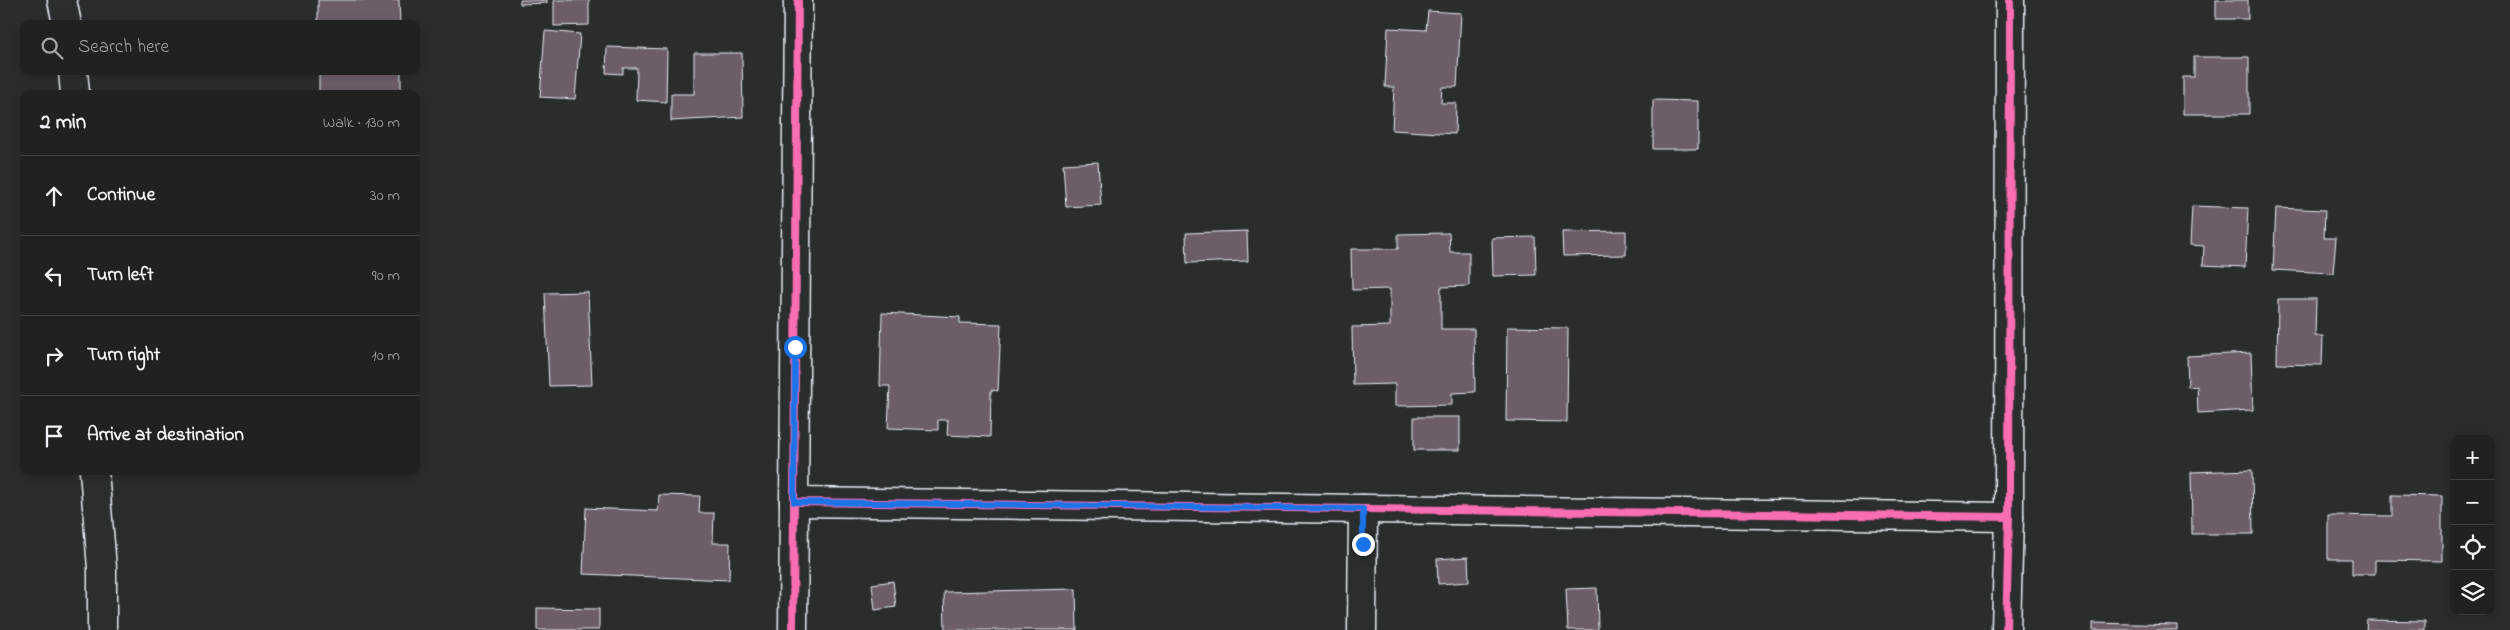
<!DOCTYPE html>
<meta charset="utf-8">
<style>
body{margin:0;font-family:"Indie Flower",sans-serif;background:#282a2a;color:#f1f3f6}
.controls{position:absolute;right:15px;bottom:15px;display:grid;overflow:hidden;border-radius:10px;box-shadow:0 2px 8px #0003}
.controls button{width:45px;height:45px;display:grid;place-items:center;padding:0;border:0;border-bottom:1px solid #3d3f40;background:#202222;color:#f1f3f6;font:25px sans-serif}
.stop{position:absolute;width:15px;height:15px;margin:-11px;border:4px solid #1a73e8;border-radius:50%;background:#fff}
.stop.end{background:#1a73e8;border-color:#fff;box-shadow:0 1px 5px #0008}
.list{margin:0;padding:0;list-style:none}
h2{display:flex;justify-content:space-between;align-items:center;height:65px;margin:0;padding:0 20px;font-size:21px}
h2 small{font-size:16px;font-weight:400;color:#a2a4a5}
.list li{display:grid;grid-template-columns:32px 1fr auto;gap:15px;align-items:center;box-sizing:border-box;height:80px;padding:0 20px;border-top:1px solid #3d3f40}
.list b{display:block;font-size:19px;white-space:nowrap}
.list em{font-size:16px;font-style:normal;color:#a2a4a5}
.icon{flex:none;width:28px;height:28px;fill:none;stroke:currentColor;stroke-width:2;stroke-linecap:round;stroke-linejoin:round}
.map{position:relative;flex:none;width:2510px;height:630px;overflow:hidden}
.search{position:absolute;background:#202222;box-shadow:0 2px 8px #0003;left:20px;top:20px;width:400px;height:55px;display:flex;align-items:center;gap:12px;box-sizing:border-box;padding:0 18px;border-radius:10px;color:#a2a4a5;font-size:19px}
.panel{position:absolute;background:#202222;box-shadow:0 2px 8px #0003;left:20px;top:90px;width:400px;height:385px;border-radius:10px}
.map>svg:first-child{display:block}
</style>
<div class="map">
<svg width="2510" height="630" viewBox="0 0 2510 630">
<rect width="100%" height="100%" fill="#2a2d2e"/>
<filter id="ink" filterUnits="userSpaceOnUse"><feTurbulence type="fractalNoise" baseFrequency=".02" numOctaves="2"/><feDisplacementMap in="SourceGraphic" scale="10" xChannelSelector="R" yChannelSelector="G"/><feConvolveMatrix kernelMatrix="1 2 1 2 8 2 1 2 1" color-interpolation-filters="sRGB"/></filter>
<g filter="url(#ink)">
<!-- building -->
<g fill="#6d5d67" stroke="#e8f1f8">
<path d="M318 0H399L400 24H318Z"/>
<path d="M520 0H547V3L520 4Z"/>
<path d="M554 0H589V25L554 26Z"/>
<rect x="2216" y="0" width="32" height="19"/>
<path d="M1428 11 1461 13 1457 87H1442L1441 103H1456L1455 134 1392 130 1394 87H1385L1388 28 1426 30Z"/>
<path d="M545 31 580 34 575 99 540 97Z"/>
<path d="M607 47 667 49 666 102 636 100 637 68H623V74L606 73Z"/>
<path d="M694 53H742L743 117 671 121V94H694Z"/>
<path d="M2194 57H2249V114H2183V77H2194Z"/>
<rect x="319" y="71" width="82" height="23"/>
<path d="M1653 100 1698 101V149H1653Z"/>
<path d="M1098 162 1101 205 1066 207 1063 164Z"/>
<path d="M2192 206 2248 208 2245 267 2203 265 2204 246 2190 245Z"/>
<path d="M2276 208 2325 210 2324 238H2336L2333 273 2273 270Z"/>
<path d="M1247 231 1248 261 1187 263 1186 233Z"/>
<path d="M1626 231V255L1563 256 1562 232Z"/>
<path d="M1449 233 1450 252H1469V286L1441 287V329H1474L1475 392 1452 393V405L1395 406V384L1353 385 1352 327 1390 326V289L1352 290 1351 249H1398V234Z"/>
<path d="M1535 237 1536 275 1493 276 1492 238Z"/>
<path d="M588 292 592 385 549 386 545 293Z"/>
<path d="M2278 299H2316L2315 336H2323L2322 365 2277 364Z"/>
<path d="M882 313 960 317V323L1001 324 998 391 991 390 990 437 947 435 948 420H938V430L888 428 890 386H880Z"/>
<path d="M1507 327 1568 328 1567 422 1506 421Z"/>
<path d="M2251 353 2253 410 2198 413 2197 386 2188 387 2187 356Z"/>
<rect x="1414" y="417" width="46" height="33"/>
<path d="M2252 470 2253 534H2192L2191 472Z"/>
<path d="M659 495 700 496 699 513H714L713 543H730L729 580 583 574 586 508 658 511Z"/>
<path d="M2392 495 2442 496V561L2375 560V574H2352V559H2328V515L2392 516Z"/>
<path d="M1468 557 1469 582 1438 584 1437 559Z"/>
<path d="M893 581 896 607 875 610 872 584Z"/>
<path d="M1597 588 1598 630H1568L1566 589Z"/>
<path d="M1076 589 1077 630H945L944 592Z"/>
<path d="M537 608 599 609V630H537Z"/>
<path d="M2367 620 2425 621V630H2366Z"/>
<path d="M2093 623 2177 625V630H2093Z"/>
</g>
<g fill="none" stroke-linecap="round" stroke-linejoin="round">
<!-- minor casing -->
<g stroke="#e8f1f8" stroke-width="31">
<g id="minor">
<path d="M62 0 67 24"/>
<path d="M73 71 75 94"/>
<path d="M94 471 102 568V630"/>
<path d="M794 502 2009 517"/>
<path d="M793 630 798 0"/>
<path d="M1362 630 1363 509"/>
<path d="M2006 630 2009 517 2010 0"/>
</g>
</g>
<!-- minor -->
<use href="#minor" stroke="#2a2d2e" stroke-width="28"/>
<!-- cycleway casing -->
<g stroke="#2a2d2e" stroke-width="11">
<g id="cycleway">
<path d="M794 502 2009 517"/>
<path d="M793 630 798 0"/>
<path d="M2006 630 2009 517 2010 0"/>
</g>
</g>
<!-- cycleway -->
<use href="#cycleway" stroke="#f96db3" stroke-width="8"/>
</g>
</g>
<g fill="none" stroke-linecap="round" stroke-linejoin="round" filter="url(#ink)">
<!-- route -->
<path stroke="#1a73e8" stroke-width="6" d="M795 347 794 502 1363 509V544"/>
</g>
</svg>
<div class="controls">
<button>+</button>
<button>−</button>
<button><svg class="icon" aria-label="locate" viewBox="0 0 24 24"><circle cx="12" cy="12" r="6"/><path d="M12 2v4M12 18v4M2 12h4M18 12h4"/></svg></button>
<button><svg class="icon" aria-label="layers" viewBox="0 0 24 24"><path d="M12 4l9 5-9 5-9-5zM3 14l9 5 9-5"/></svg></button>
</div>
<div class="stop" style="left:795px;top:347px"></div>
<div class="stop end" style="left:1363px;top:544px"></div>
<div class="search"><svg class="icon" aria-label="search" viewBox="0 0 24 24"><circle cx="10" cy="10" r="6"/><path d="M15 15l6 6"/></svg>Search here</div>
<section class="panel">
<h2>2 min<small>Walk · 130 m</small></h2>
<ul class="list">
<li><svg class="icon" aria-label="ahead" viewBox="0 0 24 24"><path d="M12 20V5M6 11l6-6 6 6"/></svg><div><b>Continue</b></div><em>30 m</em></li>
<li><svg class="icon" aria-label="left" viewBox="0 0 24 24"><path d="M17 20v-9H6M10 6l-5 5 5 5"/></svg><div><b>Turn left</b></div><em>90 m</em></li>
<li><svg class="icon" aria-label="right" viewBox="0 0 24 24"><path d="M7 20v-9h11M14 6l5 5-5 5"/></svg><div><b>Turn right</b></div><em>10 m</em></li>
<li><svg class="icon" aria-label="arrive" viewBox="0 0 24 24"><path d="M6 21V4h12l-3 4 3 4H6"/></svg><div><b>Arrive at destination</b></div></li>
</ul>
</section>
</div>
